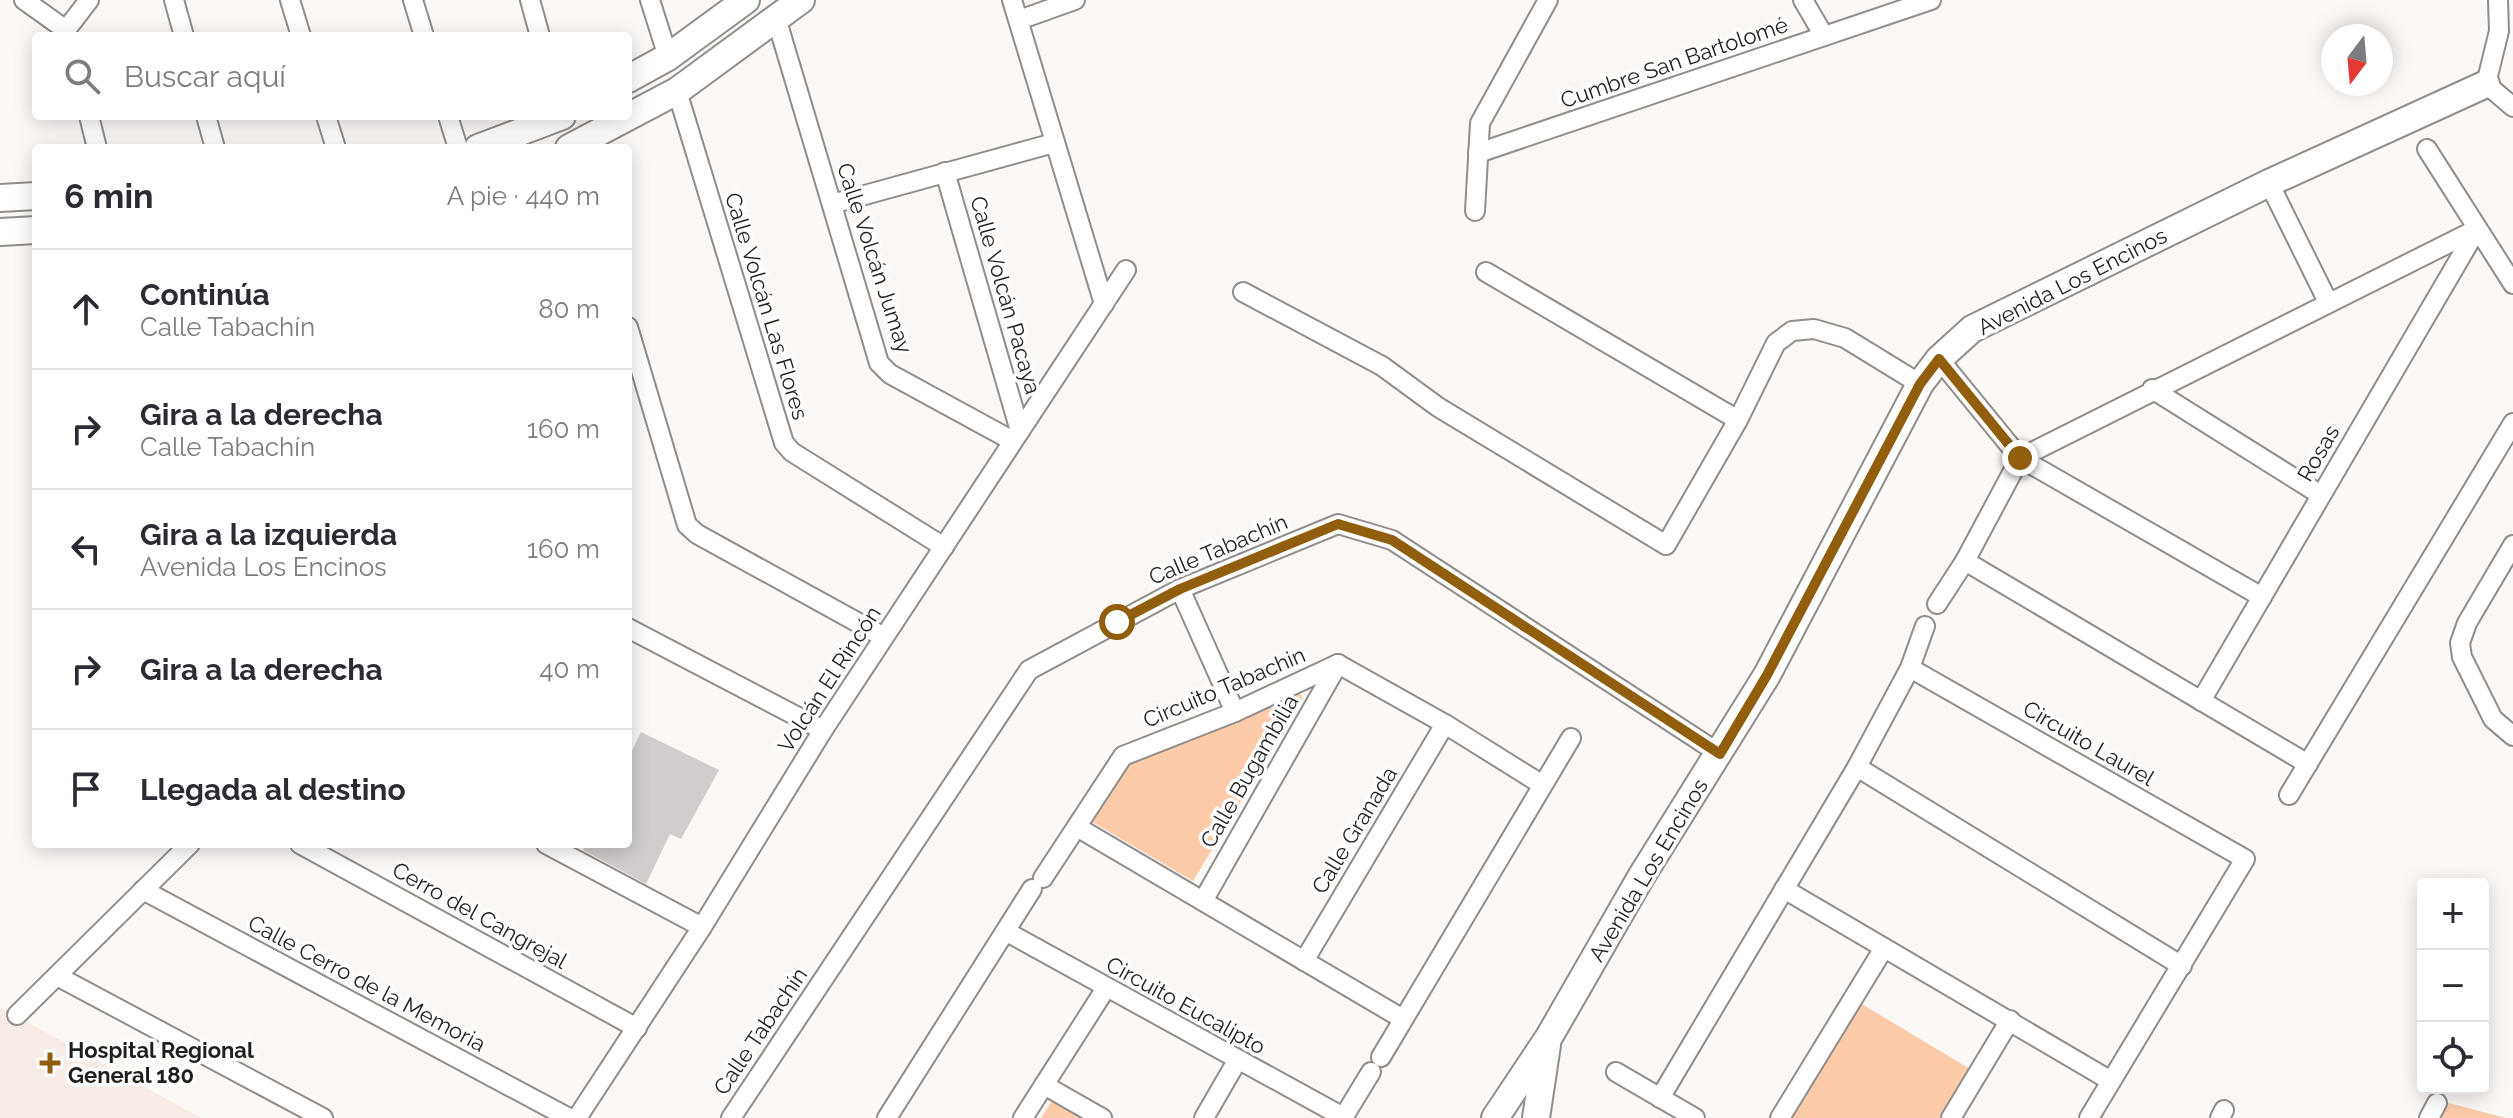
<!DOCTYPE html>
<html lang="es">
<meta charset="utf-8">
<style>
body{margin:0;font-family:Raleway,sans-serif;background:#f7f7f7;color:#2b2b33}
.controls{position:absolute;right:24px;bottom:24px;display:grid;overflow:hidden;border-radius:8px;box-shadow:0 4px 20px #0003}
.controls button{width:72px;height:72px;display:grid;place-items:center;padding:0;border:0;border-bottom:2px solid #e1e1e2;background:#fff;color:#2b2b33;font:40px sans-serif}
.compass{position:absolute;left:2321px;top:24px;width:72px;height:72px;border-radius:50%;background:#fff;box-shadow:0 4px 20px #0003;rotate:196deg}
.stop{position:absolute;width:24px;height:24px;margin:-18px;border:6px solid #905e0c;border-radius:50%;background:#fff}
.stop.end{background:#905e0c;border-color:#fff;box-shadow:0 2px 8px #0008}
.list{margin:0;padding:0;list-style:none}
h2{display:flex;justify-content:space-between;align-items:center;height:104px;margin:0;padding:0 32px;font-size:34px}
h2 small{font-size:26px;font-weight:400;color:#7c7c81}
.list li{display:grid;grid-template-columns:52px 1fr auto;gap:24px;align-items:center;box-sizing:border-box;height:120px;padding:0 32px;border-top:2px solid #e1e1e2}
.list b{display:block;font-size:30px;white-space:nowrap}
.list p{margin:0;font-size:26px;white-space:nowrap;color:#7c7c81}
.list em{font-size:26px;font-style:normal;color:#7c7c81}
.icon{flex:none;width:44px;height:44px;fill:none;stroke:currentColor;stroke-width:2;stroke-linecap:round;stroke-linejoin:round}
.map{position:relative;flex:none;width:2513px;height:1118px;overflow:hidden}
.search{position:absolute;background:#fff;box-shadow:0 4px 20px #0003;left:32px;top:32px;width:600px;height:88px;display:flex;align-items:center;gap:20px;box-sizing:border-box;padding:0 28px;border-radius:8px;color:#7c7c81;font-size:30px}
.panel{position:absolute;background:#fff;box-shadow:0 4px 20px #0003;left:32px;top:144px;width:600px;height:704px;border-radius:8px}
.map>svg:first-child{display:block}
</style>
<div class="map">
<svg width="2513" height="1118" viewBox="0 0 2513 1118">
<rect width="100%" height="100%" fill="#fcf8f6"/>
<!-- built -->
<path fill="#f7ece5" d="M0 1007 201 1118H0Z"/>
<!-- green -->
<g fill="#fecba8">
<path d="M1296 688 1303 699 1193 881 1089 820 1130 758Z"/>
<path d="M1860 1003 1970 1069 1941 1118H1789Z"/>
<path d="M1055 1096 1091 1118H1041Z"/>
<path d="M2445 1102 2506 1118H2437Z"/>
</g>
<!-- building -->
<path fill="#d2cdcc" d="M641 732 719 770 681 839 670 834 646 884 583 850 586 844H628V759Z"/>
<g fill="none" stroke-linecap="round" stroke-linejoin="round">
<!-- street casing -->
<g stroke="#908d8b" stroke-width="22">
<g id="street">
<path d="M24 0 66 30 67 36"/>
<path d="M174 0 184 36"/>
<path d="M290 0 301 36"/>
<path d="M413 0 424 36"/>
<path d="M530 0 540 36"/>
<path d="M650 0 668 57"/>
<path d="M1012 0 1104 304"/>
<path d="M1803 0 1824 36"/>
<path d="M2498 0 2499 31 2486 84 2513 107"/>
<path d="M1019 20 1075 0"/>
<path d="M777 21 879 363 890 374 1013 441"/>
<path d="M66 30 89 0"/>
<path d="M677 91 784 443 792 452 944 547"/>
<path d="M89 116 97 148"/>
<path d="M206 116 215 148"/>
<path d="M326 116 336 148"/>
<path d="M448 116 458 148"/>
<path d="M2427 149 2513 284"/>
<path d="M1478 153 1931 0"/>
<path d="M945 172 1020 431"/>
<path d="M2269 183 2328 302"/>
<path d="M832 204 1054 143"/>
<path d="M1475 211 1480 123 1548 0"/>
<path d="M1486 272 1738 420"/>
<path d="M1243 292 1382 366 1438 407 1666 545 1738 420 1776 343 1792 331 1814 329 1845 338 1920 384"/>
<path d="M628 327 687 525 697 534 884 637"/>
<path d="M1939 359 2020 458 2262 597"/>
<path d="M2152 389 2321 495"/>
<path d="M2513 545 2467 623 2460 643 2462 657 2493 719 2513 736"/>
<path d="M1180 589 1235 712"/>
<path d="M1937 604 1965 561"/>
<path d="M628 628 823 730"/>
<path d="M1338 664 1445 724 1541 784"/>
<path d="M1910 668 2245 859 2089 1118"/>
<path d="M2201 701 2477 229"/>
<path d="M2308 764 1965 561 2020 458 2477 229"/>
<path d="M1857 767 2182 966"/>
<path d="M2289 795 2513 423"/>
<path d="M1077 827 1403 1019"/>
<path d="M300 844 637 1028"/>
<path d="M546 844 702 927"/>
<path d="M1043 878 1123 756 1235 712 1338 664"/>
<path d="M1784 889 2111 1081"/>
<path d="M143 890 569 1118"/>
<path d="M1203 901 1338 664"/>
<path d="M1007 932 1343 1117"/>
<path d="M1304 961 1445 724"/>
<path d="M57 976 323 1118"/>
<path d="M17 1015 190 844"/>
<path d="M1381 1057 1571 738"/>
<path d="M1616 1072 1695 1118"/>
<path d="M1044 1085 1102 1118"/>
<path d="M1660 1098 1857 767 1910 668 1925 626"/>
<path d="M577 1118 702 927 823 730 1126 270"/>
<path d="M731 1118 1029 670 1180 589 1338 524 1392 540 1720 754"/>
<path d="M887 1118 1032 889"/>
<path d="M1023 1118 1106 988"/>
<path d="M1204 1118 1237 1061"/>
<path d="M1343 1118 1371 1072"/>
<path d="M1780 1118 1884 948"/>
<path d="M1951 1118 2010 1020"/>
<path d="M2220 1118 2224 1110"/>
<path d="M2429 1118 2437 1103"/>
</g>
</g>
<!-- secondary casing -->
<g stroke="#908d8b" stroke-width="30">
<g id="secondary">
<path d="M628 79 668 57 746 0"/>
<path d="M478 148 562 116"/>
<path d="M569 148 677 91 801 0"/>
<path d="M0 198 36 196"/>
<path d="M0 232 36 230"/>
<path d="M1495 1118 1549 1037 1641 877 1767 675 1920 384 1939 359 1972 329 2269 183 2486 84"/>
<path d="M1536 1118 1547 1045"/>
</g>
</g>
<!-- street -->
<use href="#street" stroke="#fff" stroke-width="18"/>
<!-- secondary -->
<use href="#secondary" stroke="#fff" stroke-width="26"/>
</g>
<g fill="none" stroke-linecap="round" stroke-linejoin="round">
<!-- route -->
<path stroke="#905e0c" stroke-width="10" d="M1117 622 1180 589 1338 524 1392 540 1720 754 1767 675 1920 384 1939 359 2020 458"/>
</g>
<!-- markers -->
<path fill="#905e0c" stroke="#fff" stroke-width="3" d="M46 1051h8v8h8v8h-8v8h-8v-8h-8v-8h8z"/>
<g text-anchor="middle" stroke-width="7" stroke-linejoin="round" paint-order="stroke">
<!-- street labels -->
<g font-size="22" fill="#201f1e" stroke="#fff">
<text transform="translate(1674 62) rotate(-19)" y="8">Cumbre San Bartolomé</text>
<text transform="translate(875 258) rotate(72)" y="8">Calle Volcán Jumay</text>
<text transform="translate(2072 281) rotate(-27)" y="8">Avenida Los Encinos</text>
<text transform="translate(1006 295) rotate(74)" y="8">Calle Volcán Pacaya</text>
<text transform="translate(767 306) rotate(73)" y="8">Calle Volcán Las Flores</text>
<text transform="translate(2318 453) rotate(-60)" y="8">Rosas</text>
<text transform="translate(1218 549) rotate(-23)" y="8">Calle Tabachín</text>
<text transform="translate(829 679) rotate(-57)" y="8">Volcán El Rincón</text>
<text transform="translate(1224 687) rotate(-23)" y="8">Circuito Tabachin</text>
<text transform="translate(2089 743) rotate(30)" y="8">Circuito Laurel</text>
<text transform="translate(1249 771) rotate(-60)" y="8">Calle Bugambilia</text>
<text transform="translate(1354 830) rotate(-59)" y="8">Calle Granada</text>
<text transform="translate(1648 870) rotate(-59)" y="8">Avenida Los Encinos</text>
<text transform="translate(480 915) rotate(29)" y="8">Cerro del Cangrejal</text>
<text transform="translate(367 983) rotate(28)" y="8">Calle Cerro de la Memoria</text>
<text transform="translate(1186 1005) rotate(29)" y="8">Circuito Eucalipto</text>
<text transform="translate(760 1031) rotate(-56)" y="8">Calle Tabachín</text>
</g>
<!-- poi labels -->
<g font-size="22" font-weight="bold" fill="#201f1e" stroke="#fff" text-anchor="start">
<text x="68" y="1058">Hospital Regional<tspan x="68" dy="25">General 180</tspan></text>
</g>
</g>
</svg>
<div class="controls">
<button>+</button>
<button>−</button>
<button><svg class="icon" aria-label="locate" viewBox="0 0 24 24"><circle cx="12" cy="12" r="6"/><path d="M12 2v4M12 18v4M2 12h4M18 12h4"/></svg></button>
</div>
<svg class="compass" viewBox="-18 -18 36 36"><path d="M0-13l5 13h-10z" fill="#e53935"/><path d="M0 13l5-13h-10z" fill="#7c7c81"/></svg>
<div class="stop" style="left:1117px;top:622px"></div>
<div class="stop end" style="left:2020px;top:458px"></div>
<div class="search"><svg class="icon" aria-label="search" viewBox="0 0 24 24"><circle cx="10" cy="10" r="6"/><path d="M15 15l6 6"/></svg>Buscar aquí</div>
<section class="panel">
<h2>6 min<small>A pie · 440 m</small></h2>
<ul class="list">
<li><svg class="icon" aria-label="ahead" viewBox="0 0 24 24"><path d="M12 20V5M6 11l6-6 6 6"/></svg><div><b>Continúa</b><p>Calle Tabachín</p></div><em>80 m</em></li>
<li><svg class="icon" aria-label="right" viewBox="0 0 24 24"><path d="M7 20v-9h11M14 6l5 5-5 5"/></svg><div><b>Gira a la derecha</b><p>Calle Tabachín</p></div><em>160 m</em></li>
<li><svg class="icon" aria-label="left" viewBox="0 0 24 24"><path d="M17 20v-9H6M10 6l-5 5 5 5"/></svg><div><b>Gira a la izquierda</b><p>Avenida Los Encinos</p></div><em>160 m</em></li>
<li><svg class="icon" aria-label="right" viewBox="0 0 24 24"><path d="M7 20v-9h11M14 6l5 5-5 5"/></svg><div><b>Gira a la derecha</b></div><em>40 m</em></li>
<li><svg class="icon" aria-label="arrive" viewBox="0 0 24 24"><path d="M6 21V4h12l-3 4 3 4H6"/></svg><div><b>Llegada al destino</b></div></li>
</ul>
</section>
</div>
